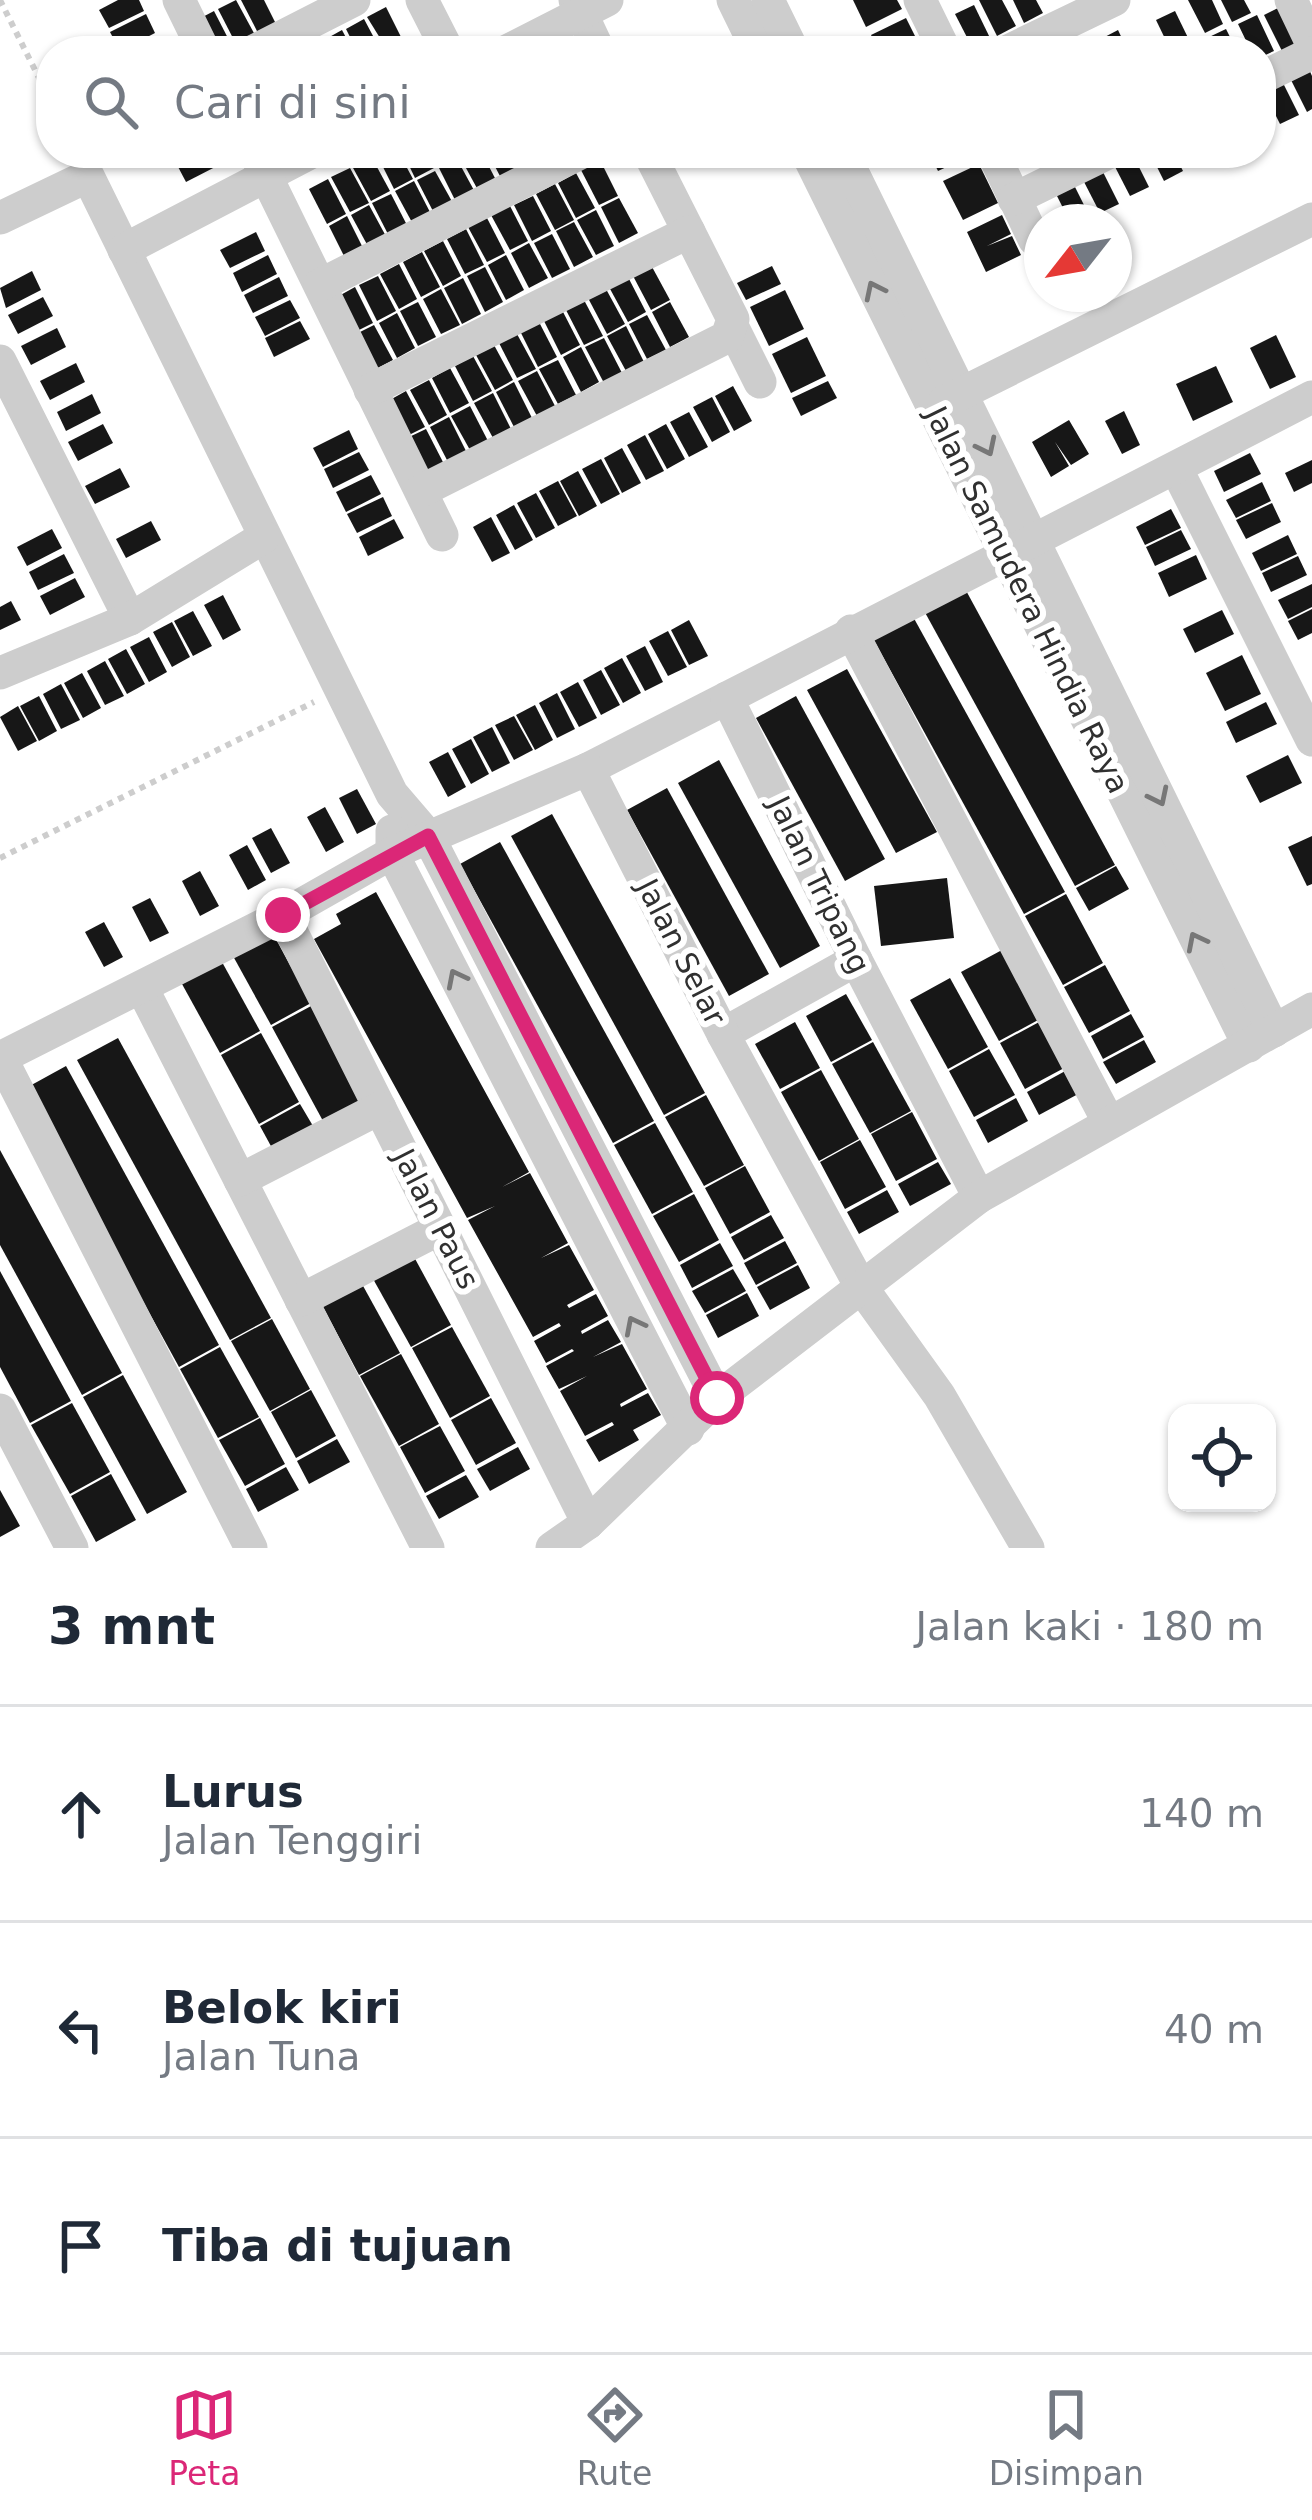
<!DOCTYPE html>
<html lang="id">
<meta charset="utf-8">
<style>
body{margin:0;font-family:"DejaVu Sans",sans-serif;background:#f6f6f7;color:#1f2937}
.controls{position:absolute;right:36px;bottom:36px;display:grid;overflow:hidden;border-radius:24px;box-shadow:0 3px 9px #0004}
.controls button{width:108px;height:108px;display:grid;place-items:center;padding:0;border:0;border-bottom:3px solid #e0e1e3;background:#fff;color:#1f2937;font:60px sans-serif}
.compass{position:absolute;left:1024px;top:204px;width:108px;height:108px;border-radius:50%;background:#fff;box-shadow:0 3px 9px #0004;rotate:239deg}
.stop{position:absolute;width:36px;height:36px;margin:-27px;border:9px solid #db2777;border-radius:50%;background:#fff}
.stop.end{background:#db2777;border-color:#fff;box-shadow:0 3px 12px #0008}
.list{margin:0;padding:0;list-style:none}
h2{display:flex;justify-content:space-between;align-items:center;height:156px;margin:0;padding:0 48px;font-size:51px}
h2 small{font-size:39px;font-weight:400;color:#747a83}
.list li{display:grid;grid-template-columns:78px 1fr auto;gap:36px;align-items:center;box-sizing:border-box;height:216px;padding:0 48px;border-top:3px solid #e0e1e3}
.list b{display:block;font-size:45px;white-space:nowrap}
.list p{margin:0;font-size:39px;white-space:nowrap;color:#747a83}
.list em{font-size:39px;font-style:normal;color:#747a83}
.icon{flex:none;width:66px;height:66px;fill:none;stroke:currentColor;stroke-width:2;stroke-linecap:round;stroke-linejoin:round}
.map{position:relative;flex:none;width:1312px;height:1548px;overflow:hidden}
.search{position:absolute;background:#fff;box-shadow:0 3px 9px #0004;left:36px;right:36px;top:36px;height:132px;display:flex;align-items:center;gap:30px;box-sizing:border-box;padding:0 42px;border-radius:48px;color:#747a83;font-size:45px}
.sheet{height:804px;background:#fff}
nav{display:flex;justify-content:space-around;align-items:center;box-sizing:border-box;height:168px;border-top:3px solid #e0e1e3;background:#fff;font-size:33px;color:#747a83}
nav a{display:grid;justify-items:center;gap:6px}
nav .on{color:#db2777}
.map>svg:first-child{display:block}
</style>
<div class="map">
<svg width="1312" height="1548" viewBox="0 0 1312 1548">
<rect width="100%" height="100%" fill="#fff"/>
<!-- building -->
<g fill="#171717">
<path d="M118 0H139L144 11 109 28 99 10Z"/>
<path d="M236 0 255 35 236 44 218 9Z"/>
<path d="M241 0H264L276 24 258 33Z"/>
<path d="M853 0H897L902 9 866 27Z"/>
<path d="M979 0H1002L1016 26 997 36Z"/>
<path d="M1013 0H1036L1043 13 1024 23Z"/>
<path d="M1188 0H1212L1223 24 1205 33Z"/>
<path d="M1221 0H1244L1251 13 1232 22Z"/>
<path d="M974 5 991 40 973 49 955 14Z"/>
<path d="M1282 6 1300 41 1282 51 1264 15Z"/>
<path d="M386 7 404 43 388 51 367 17Z"/>
<path d="M214 11 232 46 223 51H211L195 21Z"/>
<path d="M1175 11 1192 46 1183 51H1171L1156 20Z"/>
<path d="M146 14 155 33 120 51 110 32Z"/>
<path d="M1257 15 1274 51 1261 57V51H1251L1238 24Z"/>
<path d="M906 18 915 36 879 51 871 35Z"/>
<path d="M364 19 381 51H357L346 29Z"/>
<path d="M1226 29 1237 51H1214L1207 38Z"/>
<path d="M342 30 353 51H329L324 40Z"/>
<path d="M1118 30 1128 51H1105L1099 40Z"/>
<path d="M1308 67 1312 76V109L1307 112 1289 76Z"/>
<path d="M1281 79 1299 115 1280 124 1262 88Z"/>
<path d="M196 153H216L221 164 186 182 176 163Z"/>
<path d="M376 153H399L413 179 394 189Z"/>
<path d="M403 153H426L434 168 415 178Z"/>
<path d="M467 153H482L497 182 479 192 460 157Z"/>
<path d="M488 153H511L521 170 502 180Z"/>
<path d="M929 153H976L938 171Z"/>
<path d="M1132 153 1149 187 1130 196 1112 161Z"/>
<path d="M1150 153H1174L1183 171 1164 181Z"/>
<path d="M371 156 390 191 371 201 352 166Z"/>
<path d="M457 159 476 194 457 204 439 168Z"/>
<path d="M600 160 618 196 599 205 581 170Z"/>
<path d="M979 164 998 203 963 220 943 181Z"/>
<path d="M350 168 369 203 350 212 331 177Z"/>
<path d="M1101 168 1119 204 1100 213 1082 178Z"/>
<path d="M435 171 454 205 435 215 417 180Z"/>
<path d="M576 173 595 208 576 218 558 183Z"/>
<path d="M328 179 346 214 327 224 309 189Z"/>
<path d="M1071 179 1089 215 1074 222H1070L1053 188Z"/>
<path d="M414 181 432 216 414 226 395 191Z"/>
<path d="M555 184 574 220 555 230 536 194Z"/>
<path d="M391 194 409 229 390 238 372 203Z"/>
<path d="M533 196 551 231 532 241 514 205Z"/>
<path d="M619 198 638 233 619 243 601 207Z"/>
<path d="M369 205 388 240 370 250 351 215Z"/>
<path d="M510 206 528 241 510 250 491 215Z"/>
<path d="M596 210 614 246 596 255 577 220Z"/>
<path d="M1002 215 1011 234 987 246 1012 236 1021 255 986 272 967 232Z"/>
<path d="M347 216 365 252 347 262 329 226Z"/>
<path d="M487 218 505 253 487 262 468 227Z"/>
<path d="M574 222 593 257 574 267 556 231Z"/>
<path d="M466 229 484 265 465 274 447 239Z"/>
<path d="M256 232 265 251 230 268 220 250Z"/>
<path d="M552 234 570 269 552 278 534 243Z"/>
<path d="M443 241 461 276 443 286 424 251Z"/>
<path d="M529 243 548 278 529 288 511 253Z"/>
<path d="M422 252 440 287 421 297 403 262Z"/>
<path d="M268 255 277 274 242 292 233 273Z"/>
<path d="M506 255 524 290 506 300 488 265Z"/>
<path d="M399 264 417 299 399 309 380 274Z"/>
<path d="M651 265 670 300 651 310 632 274Z"/>
<path d="M772 266 781 284 746 300 737 283Z"/>
<path d="M485 267 503 302 485 312 467 276Z"/>
<path d="M32 271 41 290 6 308 0 288Z"/>
<path d="M378 276 396 311 377 321 359 285Z"/>
<path d="M279 277 288 296 253 313 244 295Z"/>
<path d="M628 277 646 312 628 322 609 287Z"/>
<path d="M463 278 481 314 462 324 444 288Z"/>
<path d="M355 287 373 323 355 332 337 297Z"/>
<path d="M441 289 460 325 441 334 423 299Z"/>
<path d="M606 289 625 324 607 334 588 298Z"/>
<path d="M785 290 804 329 769 346 750 307Z"/>
<path d="M43 297 53 316 18 334 8 315Z"/>
<path d="M290 300 300 318 265 336 255 317Z"/>
<path d="M584 300 603 336 584 345 566 310Z"/>
<path d="M418 302 436 337 418 346 400 311Z"/>
<path d="M670 302 689 337 670 347 652 312Z"/>
<path d="M562 310 580 345 561 355 543 319Z"/>
<path d="M397 313 415 348 397 358 379 323Z"/>
<path d="M647 315 666 350 647 359 629 324Z"/>
<path d="M300 321 310 339 274 357 265 338Z"/>
<path d="M539 322 557 357 538 367 520 331Z"/>
<path d="M374 325 393 360 374 370 356 334Z"/>
<path d="M626 326 644 362 626 371 607 336Z"/>
<path d="M57 328 66 347 31 365 21 346Z"/>
<path d="M517 334 536 369 517 378 499 343Z"/>
<path d="M1276 335 1296 377 1270 389 1250 348Z"/>
<path d="M807 337 826 376 791 393 772 354Z"/>
<path d="M604 338 622 373 604 383 585 347Z"/>
<path d="M494 345 513 380 495 390 476 355Z"/>
<path d="M581 347 599 382 581 392 563 357Z"/>
<path d="M473 356 492 391 473 401 455 366Z"/>
<path d="M558 360 576 395 558 404 539 369Z"/>
<path d="M76 363 85 382 50 400 40 381Z"/>
<path d="M1216 366 1233 402 1193 421 1176 384Z"/>
<path d="M450 368 469 403 450 413 432 378Z"/>
<path d="M537 371 555 406 537 416 518 381Z"/>
<path d="M429 380 447 415 429 425 410 390Z"/>
<path d="M828 381 837 398 801 416 792 398Z"/>
<path d="M514 382 532 418 514 427 496 392Z"/>
<path d="M733 386 752 421 734 431 715 396Z"/>
<path d="M406 391 425 427 407 436 388 401Z"/>
<path d="M493 393 511 429 493 438 474 403Z"/>
<path d="M92 394 101 413 66 431 57 412Z"/>
<path d="M712 397 730 432 712 442 693 407Z"/>
<path d="M470 406 488 441 470 450 451 416Z"/>
<path d="M1124 411 1140 445 1122 454 1105 421Z"/>
<path d="M689 412 708 447 689 457 670 422Z"/>
<path d="M449 417 467 453 448 462 430 427Z"/>
<path d="M1069 420 1089 454 1071 465 1055 442 1069 466 1051 477 1032 442Z"/>
<path d="M103 424 113 443 78 461 68 442Z"/>
<path d="M666 424 685 459 667 469 648 434Z"/>
<path d="M426 429 444 464 426 474 407 438Z"/>
<path d="M349 430 358 449 323 467 313 448Z"/>
<path d="M645 435 664 471 646 480 627 445Z"/>
<path d="M622 448 641 483 622 493 604 458Z"/>
<path d="M359 452 369 470 333 488 324 469Z"/>
<path d="M1250 453 1261 474 1224 492 1214 471Z"/>
<path d="M601 459 620 494 601 504 582 469Z"/>
<path d="M1312 460V483L1294 492 1285 473Z"/>
<path d="M120 468 130 487 95 504 85 486Z"/>
<path d="M578 471 597 506 579 516 560 481Z"/>
<path d="M371 475 381 494 346 512 336 492Z"/>
<path d="M558 481 577 516 558 526 539 491Z"/>
<path d="M1262 482 1271 501 1236 518 1226 500Z"/>
<path d="M536 493 555 528 536 538 517 503Z"/>
<path d="M383 497 392 516 357 533 347 514Z"/>
<path d="M1272 503 1281 522 1246 539 1236 520Z"/>
<path d="M514 505 533 540 515 550 496 515Z"/>
<path d="M1171 509 1181 528 1145 545 1136 527Z"/>
<path d="M491 517 510 553 492 562 473 527Z"/>
<path d="M394 519 404 538 368 556 359 537Z"/>
<path d="M151 521 161 540 126 558 116 539Z"/>
<path d="M52 529 62 548 27 566 17 547Z"/>
<path d="M1181 530 1191 549 1155 566 1146 547Z"/>
<path d="M1288 535 1297 554 1261 571 1252 553Z"/>
<path d="M64 554 74 573 38 590 29 572Z"/>
<path d="M1196 555 1207 579 1169 597 1158 573Z"/>
<path d="M1298 556 1307 575 1271 592 1262 573Z"/>
<path d="M75 578 85 597 50 615 40 596Z"/>
<path d="M1312 584V607L1288 619 1278 600Z"/>
<path d="M963 585 1115 865 1075 886 922 607Z"/>
<path d="M223 595 241 630 223 640 204 605Z"/>
<path d="M11 601 21 620 0 630V607Z"/>
<path d="M1312 609V633L1298 640 1288 621Z"/>
<path d="M1222 610 1234 634 1195 653 1183 629Z"/>
<path d="M193 611 212 646 193 656 174 621Z"/>
<path d="M911 613 1065 892 1024 914 871 635Z"/>
<path d="M689 620 708 656 689 665 671 630Z"/>
<path d="M172 622 190 657 172 667 153 632Z"/>
<path d="M668 631 687 667 668 676 649 641Z"/>
<path d="M149 637 167 672 149 682 130 647Z"/>
<path d="M645 646 663 682 645 691 626 656Z"/>
<path d="M126 649 145 684 127 694 108 659Z"/>
<path d="M1242 655 1261 694 1225 711 1206 673Z"/>
<path d="M622 658 641 693 623 703 604 668Z"/>
<path d="M105 661 124 696 105 705 87 671Z"/>
<path d="M847 669 937 832 896 853 807 690Z"/>
<path d="M601 670 620 705 601 715 583 680Z"/>
<path d="M82 673 101 708 83 718 64 683Z"/>
<path d="M578 682 597 718 579 727 560 692Z"/>
<path d="M61 684 80 720 61 729 43 694Z"/>
<path d="M557 693 575 729 557 738 539 703Z"/>
<path d="M39 696 57 731 39 741 20 706Z"/>
<path d="M796 696 885 859 845 881 756 718Z"/>
<path d="M1266 702 1277 724 1236 743 1226 722Z"/>
<path d="M535 705 553 740 535 750 516 715Z"/>
<path d="M18 706 37 741 18 751 0 717Z"/>
<path d="M514 716 533 750 514 760 495 725Z"/>
<path d="M492 727 510 763 492 772 473 737Z"/>
<path d="M471 739 489 774 471 784 452 749Z"/>
<path d="M448 752 466 787 448 797 429 762Z"/>
<path d="M1288 755 1302 783 1260 803 1246 776Z"/>
<path d="M719 760 820 946 780 968 678 783Z"/>
<path d="M667 788 769 974 729 996 627 810Z"/>
<path d="M357 789 376 824 357 834 339 798Z"/>
<path d="M325 807 344 842 326 852 307 817Z"/>
<path d="M552 814 705 1093 664 1115 511 836Z"/>
<path d="M271 828 290 863 271 873 252 838Z"/>
<path d="M1312 836V884L1307 886 1288 847Z"/>
<path d="M500 842 654 1121 613 1143 460 864Z"/>
<path d="M247 845 266 880 248 890 229 855Z"/>
<path d="M1116 866 1129 889 1089 911 1076 888Z"/>
<path d="M200 871 219 906 200 916 182 881Z"/>
<path d="M947 878 954 938 881 946 874 886Z"/>
<path d="M376 892 529 1172 502 1187 530 1173 568 1243 541 1258 569 1245 594 1290 567 1305 569 1308 596 1294 608 1316 581 1331 582 1334 608 1320 621 1342 593 1357 622 1344 647 1389 620 1404 621 1407 648 1393 661 1415 633 1430 639 1440 599 1462 586 1440 614 1425 612 1422 585 1436 560 1391 587 1376 559 1389 546 1366 574 1351 572 1349 546 1363 534 1341 561 1326 559 1323 533 1337 468 1220 495 1206 467 1218 314 939 341 924 336 914Z"/>
<path d="M1066 894 1103 963 1063 985 1025 916Z"/>
<path d="M150 898 169 933 150 942 132 907Z"/>
<path d="M104 922 123 957 104 967 85 932Z"/>
<path d="M273 934 311 1003 271 1025 233 956Z"/>
<path d="M1002 950 1040 1019 999 1041 961 972Z"/>
<path d="M222 962 260 1031 220 1053 182 984Z"/>
<path d="M1105 965 1130 1011 1089 1033 1064 987Z"/>
<path d="M950 978 988 1047 948 1069 910 1000Z"/>
<path d="M846 994 872 1040 831 1062 806 1016Z"/>
<path d="M313 1005 364 1099 323 1121 272 1027Z"/>
<path d="M1131 1014 1144 1037 1103 1059 1091 1036Z"/>
<path d="M1041 1021 1066 1067 1025 1089 1000 1043Z"/>
<path d="M795 1022 820 1068 780 1089 755 1044Z"/>
<path d="M261 1033 299 1102 259 1124 221 1055Z"/>
<path d="M118 1038 271 1318 230 1340 77 1060Z"/>
<path d="M1144 1040 1156 1062 1116 1084 1103 1062Z"/>
<path d="M873 1042 911 1111 870 1133 832 1064Z"/>
<path d="M989 1049 1015 1095 974 1117 949 1071Z"/>
<path d="M66 1066 219 1345 179 1367 26 1088Z"/>
<path d="M821 1070 859 1139 819 1161 781 1092Z"/>
<path d="M1067 1070 1080 1093 1039 1115 1027 1092Z"/>
<path d="M706 1095 744 1165 704 1186 665 1117Z"/>
<path d="M1016 1098 1028 1121 988 1143 976 1120Z"/>
<path d="M300 1104 313 1126 272 1148 260 1126Z"/>
<path d="M912 1112 937 1159 896 1181 871 1134Z"/>
<path d="M655 1123 693 1192 652 1214 614 1145Z"/>
<path d="M860 1140 886 1187 845 1209 820 1162Z"/>
<path d="M0 1150 122 1373 82 1395 0 1245Z"/>
<path d="M938 1162 951 1184 910 1206 898 1184Z"/>
<path d="M745 1166 770 1212 730 1234 705 1188Z"/>
<path d="M887 1190 899 1212 859 1234 847 1212Z"/>
<path d="M694 1194 719 1240 679 1262 653 1216Z"/>
<path d="M771 1215 784 1238 744 1260 731 1237Z"/>
<path d="M785 1241 797 1263 756 1285 744 1263Z"/>
<path d="M720 1243 733 1266 692 1288 680 1265Z"/>
<path d="M413 1255 451 1325 411 1347 372 1277Z"/>
<path d="M798 1265 810 1288 770 1310 757 1287Z"/>
<path d="M733 1269 746 1291 705 1313 692 1291Z"/>
<path d="M0 1271 71 1401 30 1423 0 1367Z"/>
<path d="M362 1284 400 1353 359 1375 322 1305Z"/>
<path d="M747 1293 759 1316 718 1338 706 1315Z"/>
<path d="M272 1319 310 1389 270 1411 231 1341Z"/>
<path d="M452 1327 490 1396 450 1418 412 1348Z"/>
<path d="M220 1347 259 1417 218 1438 180 1369Z"/>
<path d="M401 1354 439 1424 399 1446 360 1376Z"/>
<path d="M123 1375 187 1492 147 1514 83 1397Z"/>
<path d="M311 1390 336 1436 296 1458 271 1412Z"/>
<path d="M491 1398 516 1443 476 1465 451 1420Z"/>
<path d="M72 1403 110 1472 70 1494 31 1425Z"/>
<path d="M260 1418 285 1464 245 1486 219 1440Z"/>
<path d="M440 1426 465 1471 425 1493 400 1447Z"/>
<path d="M337 1439 350 1462 309 1484 297 1461Z"/>
<path d="M518 1447 530 1469 490 1491 477 1469Z"/>
<path d="M286 1467 299 1490 258 1512 246 1489Z"/>
<path d="M111 1474 136 1520 96 1542 71 1496Z"/>
<path d="M466 1475 479 1497 439 1519 426 1496Z"/>
<path d="M0 1490 20 1526 0 1537Z"/>
</g>
<g fill="none" stroke-linecap="round" stroke-linejoin="round">
<!-- path -->
<g stroke="#cdcdcd" stroke-width="6" stroke-dasharray="6 6" stroke-linecap="butt">
<path d="M0 0 51 102"/>
<path d="M0 858 314 702"/>
</g>
<!-- minor -->
<g stroke="#cdcdcd" stroke-width="33">
<path d="M179 0 204 51"/>
<path d="M422 0 448 51"/>
<path d="M575 0 599 51"/>
<path d="M733 0 758 51"/>
<path d="M768 0 793 51"/>
<path d="M920 0 945 51"/>
<path d="M1291 0 1312 44"/>
<path d="M254 51 354 0"/>
<path d="M507 51 607 0"/>
<path d="M1008 51 1114 0"/>
<path d="M1261 78 1312 53"/>
<path d="M255 153 266 176 310 153"/>
<path d="M649 153 689 232"/>
<path d="M807 153 1249 1046"/>
<path d="M843 153 1274 1031"/>
<path d="M993 153 1034 239"/>
<path d="M1014 199 1108 153"/>
<path d="M0 218 88 176 392 794 428 836 717 1398"/>
<path d="M124 250 266 176 442 535"/>
<path d="M320 285 580 153"/>
<path d="M733 328 760 382"/>
<path d="M0 361 130 619"/>
<path d="M370 390 689 232 733 319 727 337 421 491"/>
<path d="M944 402 1312 219"/>
<path d="M1176 468 1312 740"/>
<path d="M851 631 1108 1121"/>
<path d="M0 673 130 619 264 537"/>
<path d="M588 769 727 698"/>
<path d="M392 831V853L688 1429"/>
<path d="M283 915 588 1523"/>
<path d="M142 988 428 1548"/>
<path d="M723 1034 856 960"/>
<path d="M0 1058 283 915 392 853 588 769 723 1034 860 1285 939 1395 1028 1548"/>
<path d="M1 1058 251 1548"/>
<path d="M240 1180 380 1108"/>
<path d="M979 1197 856 960 727 698 1312 397"/>
<path d="M301 1300 441 1228"/>
<path d="M0 1410 72 1548"/>
<path d="M552 1548 588 1523 717 1398 979 1197 1312 1009"/>
</g>
</g>
<!-- one-way arrows -->
<defs><path id="oneway-chevron" d="M-2-3.5L2.5 0L-2 3.5" fill="none" stroke-width="1.6" stroke-linecap="round" stroke-linejoin="round" transform="scale(3)"/></defs>
<g stroke="#777">
<use href="#oneway-chevron" transform="translate(874 290) rotate(-116)"/>
<use href="#oneway-chevron" transform="translate(987 447) rotate(64)"/>
<use href="#oneway-chevron" transform="translate(1159 797) rotate(64)"/>
<use href="#oneway-chevron" transform="translate(1196 941) rotate(-117)"/>
<use href="#oneway-chevron" transform="translate(456 978) rotate(-117)"/>
<use href="#oneway-chevron" transform="translate(634 1325) rotate(-117)"/>
</g>
<g fill="none" stroke-linecap="round" stroke-linejoin="round">
<!-- route -->
<path stroke="#db2777" stroke-width="15" d="M283 915 428 836 717 1398"/>
</g>
<g text-anchor="middle" stroke-width="12" stroke-linejoin="round" paint-order="stroke">
<!-- street labels -->
<g font-size="30" fill="#303030" stroke="#fff">
<text transform="translate(1027 600) rotate(64)" y="10">Jalan Samudera Hindia Raya</text>
<text transform="translate(819 885) rotate(64)" y="10">Jalan Tripang</text>
<text transform="translate(681 952) rotate(63)" y="10">Jalan Selar</text>
<text transform="translate(436 1219) rotate(63)" y="10">Jalan Paus</text>
</g>
</g>
</svg>
<div class="controls">
<button><svg class="icon" aria-label="locate" viewBox="0 0 24 24"><circle cx="12" cy="12" r="6"/><path d="M12 2v4M12 18v4M2 12h4M18 12h4"/></svg></button>
</div>
<svg class="compass" viewBox="-18 -18 36 36"><path d="M0-13l5 13h-10z" fill="#e53935"/><path d="M0 13l5-13h-10z" fill="#747a83"/></svg>
<div class="stop" style="left:717px;top:1398px"></div>
<div class="stop end" style="left:283px;top:915px"></div>
<div class="search"><svg class="icon" aria-label="search" viewBox="0 0 24 24"><circle cx="10" cy="10" r="6"/><path d="M15 15l6 6"/></svg>Cari di sini</div>
</div>
<section class="sheet">
<h2>3 mnt<small>Jalan kaki · 180 m</small></h2>
<ul class="list">
<li><svg class="icon" aria-label="ahead" viewBox="0 0 24 24"><path d="M12 20V5M6 11l6-6 6 6"/></svg><div><b>Lurus</b><p>Jalan Tenggiri</p></div><em>140 m</em></li>
<li><svg class="icon" aria-label="left" viewBox="0 0 24 24"><path d="M17 20v-9H6M10 6l-5 5 5 5"/></svg><div><b>Belok kiri</b><p>Jalan Tuna</p></div><em>40 m</em></li>
<li><svg class="icon" aria-label="arrive" viewBox="0 0 24 24"><path d="M6 21V4h12l-3 4 3 4H6"/></svg><div><b>Tiba di tujuan</b></div></li>
</ul>
</section>
<nav>
<a class="on"><svg class="icon" aria-label="map" viewBox="0 0 24 24"><path d="M3 6l6-2 6 2 6-2v14l-6 2-6-2-6 2zM9 4v14M15 6v14"/></svg>Peta</a>
<a><svg class="icon" aria-label="directions" viewBox="0 0 24 24"><path d="M12 3l9 9-9 9-9-9zM9 14v-3h6M13 9l2 2-2 2"/></svg>Rute</a>
<a><svg class="icon" aria-label="saved" viewBox="0 0 24 24"><path d="M7 4h10v16l-5-4-5 4z"/></svg>Disimpan</a>
</nav>
